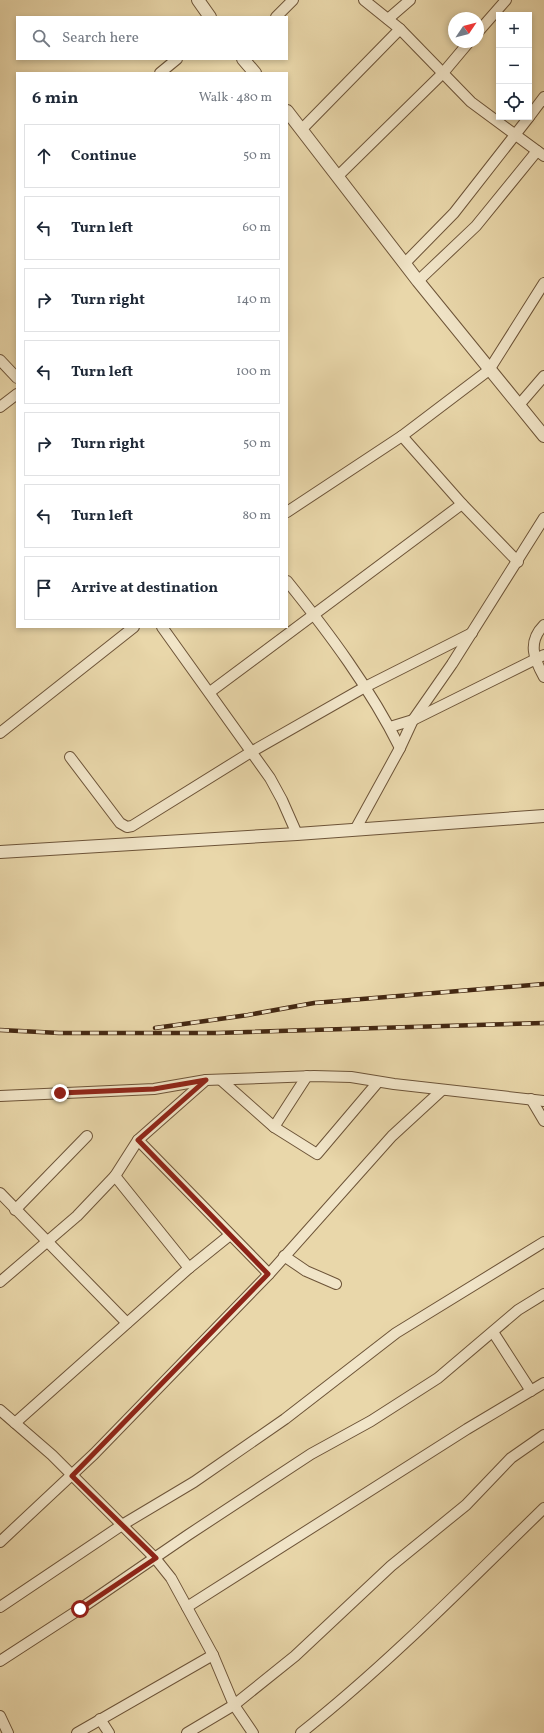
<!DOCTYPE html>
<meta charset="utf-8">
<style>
body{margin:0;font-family:Vollkorn,serif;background:#f2f2f3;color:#1f2937}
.controls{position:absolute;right:12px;top:12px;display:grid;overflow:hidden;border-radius:0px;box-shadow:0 2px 6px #0003}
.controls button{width:36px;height:36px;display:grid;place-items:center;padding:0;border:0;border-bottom:1px solid #e0e1e3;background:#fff;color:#1f2937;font:20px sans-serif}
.compass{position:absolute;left:448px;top:12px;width:36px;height:36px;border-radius:50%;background:#fff;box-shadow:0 2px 6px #0003;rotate:55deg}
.stop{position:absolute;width:12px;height:12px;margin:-9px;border:3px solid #8f2418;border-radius:50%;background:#fff}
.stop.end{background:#8f2418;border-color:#fff;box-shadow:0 1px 4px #0008}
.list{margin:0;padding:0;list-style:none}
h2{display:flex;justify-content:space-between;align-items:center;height:52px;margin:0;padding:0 16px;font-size:17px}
h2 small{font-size:13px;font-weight:400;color:#747a83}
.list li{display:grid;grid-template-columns:26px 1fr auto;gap:12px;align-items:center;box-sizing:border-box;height:64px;margin:0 8px 8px;padding:0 8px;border:1px solid #e0e1e3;border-radius:0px}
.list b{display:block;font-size:15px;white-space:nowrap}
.list em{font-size:13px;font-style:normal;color:#747a83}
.icon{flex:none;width:22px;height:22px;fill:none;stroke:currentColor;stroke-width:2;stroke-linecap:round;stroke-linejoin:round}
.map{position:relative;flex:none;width:544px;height:1733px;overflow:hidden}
.search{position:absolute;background:#fff;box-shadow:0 2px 6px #0003;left:16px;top:16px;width:272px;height:44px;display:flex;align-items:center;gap:10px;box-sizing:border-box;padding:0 14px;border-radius:0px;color:#747a83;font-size:15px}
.panel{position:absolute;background:#fff;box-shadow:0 2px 6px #0003;left:16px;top:72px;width:272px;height:556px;border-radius:0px}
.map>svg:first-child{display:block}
</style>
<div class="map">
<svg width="544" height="1733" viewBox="0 0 544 1733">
<rect width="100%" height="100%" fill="#e9d7aa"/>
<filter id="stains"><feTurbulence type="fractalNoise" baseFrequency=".005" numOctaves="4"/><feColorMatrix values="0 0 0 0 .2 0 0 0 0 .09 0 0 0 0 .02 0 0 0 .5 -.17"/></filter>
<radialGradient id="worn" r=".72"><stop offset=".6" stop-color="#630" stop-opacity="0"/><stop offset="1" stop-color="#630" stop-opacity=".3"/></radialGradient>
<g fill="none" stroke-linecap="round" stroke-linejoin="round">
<!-- minor casing -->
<g stroke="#6d5438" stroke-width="12">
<g id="minor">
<path d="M364 0 400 29 471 102 544 156"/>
<path d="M276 17 293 0"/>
<path d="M388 19 410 0"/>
<path d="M478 32 506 0"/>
<path d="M160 73 177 59"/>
<path d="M529 117 544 97"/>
<path d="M302 129 400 29"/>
<path d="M338 176 443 73 469 42"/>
<path d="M405 263 454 213 529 117"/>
<path d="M418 281 476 226 537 151"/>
<path d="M0 360 17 378"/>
<path d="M519 405 544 376"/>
<path d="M0 407 17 394"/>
<path d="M402 436 462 504 518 562"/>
<path d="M287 512 402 436 489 370 544 283"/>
<path d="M287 581C329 633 370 688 400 748"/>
<path d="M544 625C527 642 534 659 544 677"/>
<path d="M162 627 270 778 282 800 297 834"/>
<path d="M210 692 462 504"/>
<path d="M390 727 413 720 544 655"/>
<path d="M0 733 134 627"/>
<path d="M70 757 120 823 127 827 132 826 251 752 365 687 472 633"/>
<path d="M355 830 400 748 413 720 452 664 544 518"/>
<path d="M307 1076 274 1127 317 1154 378 1082"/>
<path d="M221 1080 274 1127"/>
<path d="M0 1096 154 1089 206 1080 314 1076 351 1077 394 1084 544 1101"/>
<path d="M531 1099 544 1121"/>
<path d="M138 1140 269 1274"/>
<path d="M115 1176 189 1268"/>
<path d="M0 1193 127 1323"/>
<path d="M15 1210 87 1136"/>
<path d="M284 1256 306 1271 336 1284"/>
<path d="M0 1282 77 1216 115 1176 138 1140 206 1080"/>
<path d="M493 1332 531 1391"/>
<path d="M0 1410 52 1455 155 1558 171 1578 213 1655 234 1705 253 1733"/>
<path d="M15 1423 189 1268 230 1235"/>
<path d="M0 1542 94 1454 269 1274 392 1136 442 1090"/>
<path d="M0 1607 122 1525 194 1482 285 1419 396 1333 544 1242"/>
<path d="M187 1607 467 1429 544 1383"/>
<path d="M0 1661 80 1609 188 1535 311 1454 371 1421 438 1378 518 1310 544 1294"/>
<path d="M0 1716 8 1733"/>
<path d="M100 1719 109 1733"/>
<path d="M77 1733 213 1655"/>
<path d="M187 1733 234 1705 295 1656 391 1566 466 1505 511 1458 544 1435"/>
<path d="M301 1733C387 1665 466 1584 544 1508"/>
</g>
</g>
<!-- tertiary casing -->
<g stroke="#6d5438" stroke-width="14">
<g id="tertiary">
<path d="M198 0 210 17"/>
<path d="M243 59 255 73"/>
<path d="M287 111 418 281 544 436"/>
<path d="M0 852 297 834 544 816"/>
</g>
</g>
<!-- minor -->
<use href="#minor" stroke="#f1e5c8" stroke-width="10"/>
<!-- tertiary -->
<use href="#tertiary" stroke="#f1e5c8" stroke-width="12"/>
<!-- rail casing -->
<g stroke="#442812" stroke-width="4.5">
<g id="rail">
<path d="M155 1028 248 1015 314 1003 544 984"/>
<path d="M0 1030 59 1033H217L544 1023"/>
</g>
</g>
<!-- rail -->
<use href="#rail" stroke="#f1e5c8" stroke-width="3" stroke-dasharray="9" stroke-linecap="butt"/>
</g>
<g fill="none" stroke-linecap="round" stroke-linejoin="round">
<!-- route -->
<path stroke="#8f2418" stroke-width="5" d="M60 1093 154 1089 206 1080 138 1140 268 1274 72 1476 156 1558 80 1609"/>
</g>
<rect width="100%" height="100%" filter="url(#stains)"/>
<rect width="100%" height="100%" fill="url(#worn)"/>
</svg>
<div class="controls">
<button>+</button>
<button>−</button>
<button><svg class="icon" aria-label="locate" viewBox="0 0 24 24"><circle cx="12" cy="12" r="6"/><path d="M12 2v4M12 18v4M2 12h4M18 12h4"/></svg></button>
</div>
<svg class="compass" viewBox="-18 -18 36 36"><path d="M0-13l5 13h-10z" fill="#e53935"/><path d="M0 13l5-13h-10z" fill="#747a83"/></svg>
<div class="stop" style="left:80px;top:1609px"></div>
<div class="stop end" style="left:60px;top:1093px"></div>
<div class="search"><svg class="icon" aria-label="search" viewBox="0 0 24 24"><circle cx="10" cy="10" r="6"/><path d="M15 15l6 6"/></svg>Search here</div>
<section class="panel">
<h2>6 min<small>Walk · 480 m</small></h2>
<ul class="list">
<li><svg class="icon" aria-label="ahead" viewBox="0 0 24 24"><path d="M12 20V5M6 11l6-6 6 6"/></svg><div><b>Continue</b></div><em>50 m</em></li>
<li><svg class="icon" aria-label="left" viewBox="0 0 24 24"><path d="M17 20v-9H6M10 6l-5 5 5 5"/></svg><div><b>Turn left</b></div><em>60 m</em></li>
<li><svg class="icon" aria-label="right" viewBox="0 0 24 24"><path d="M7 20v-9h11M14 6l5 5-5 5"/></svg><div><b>Turn right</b></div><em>140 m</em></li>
<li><svg class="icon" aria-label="left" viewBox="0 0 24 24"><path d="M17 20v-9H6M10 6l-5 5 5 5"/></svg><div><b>Turn left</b></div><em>100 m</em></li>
<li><svg class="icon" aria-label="right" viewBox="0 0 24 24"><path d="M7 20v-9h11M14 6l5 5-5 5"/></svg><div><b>Turn right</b></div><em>50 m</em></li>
<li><svg class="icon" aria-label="left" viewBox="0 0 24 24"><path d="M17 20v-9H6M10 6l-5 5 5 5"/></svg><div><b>Turn left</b></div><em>80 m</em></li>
<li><svg class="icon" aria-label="arrive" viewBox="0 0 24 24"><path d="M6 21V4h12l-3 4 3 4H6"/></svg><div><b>Arrive at destination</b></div></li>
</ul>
</section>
</div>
